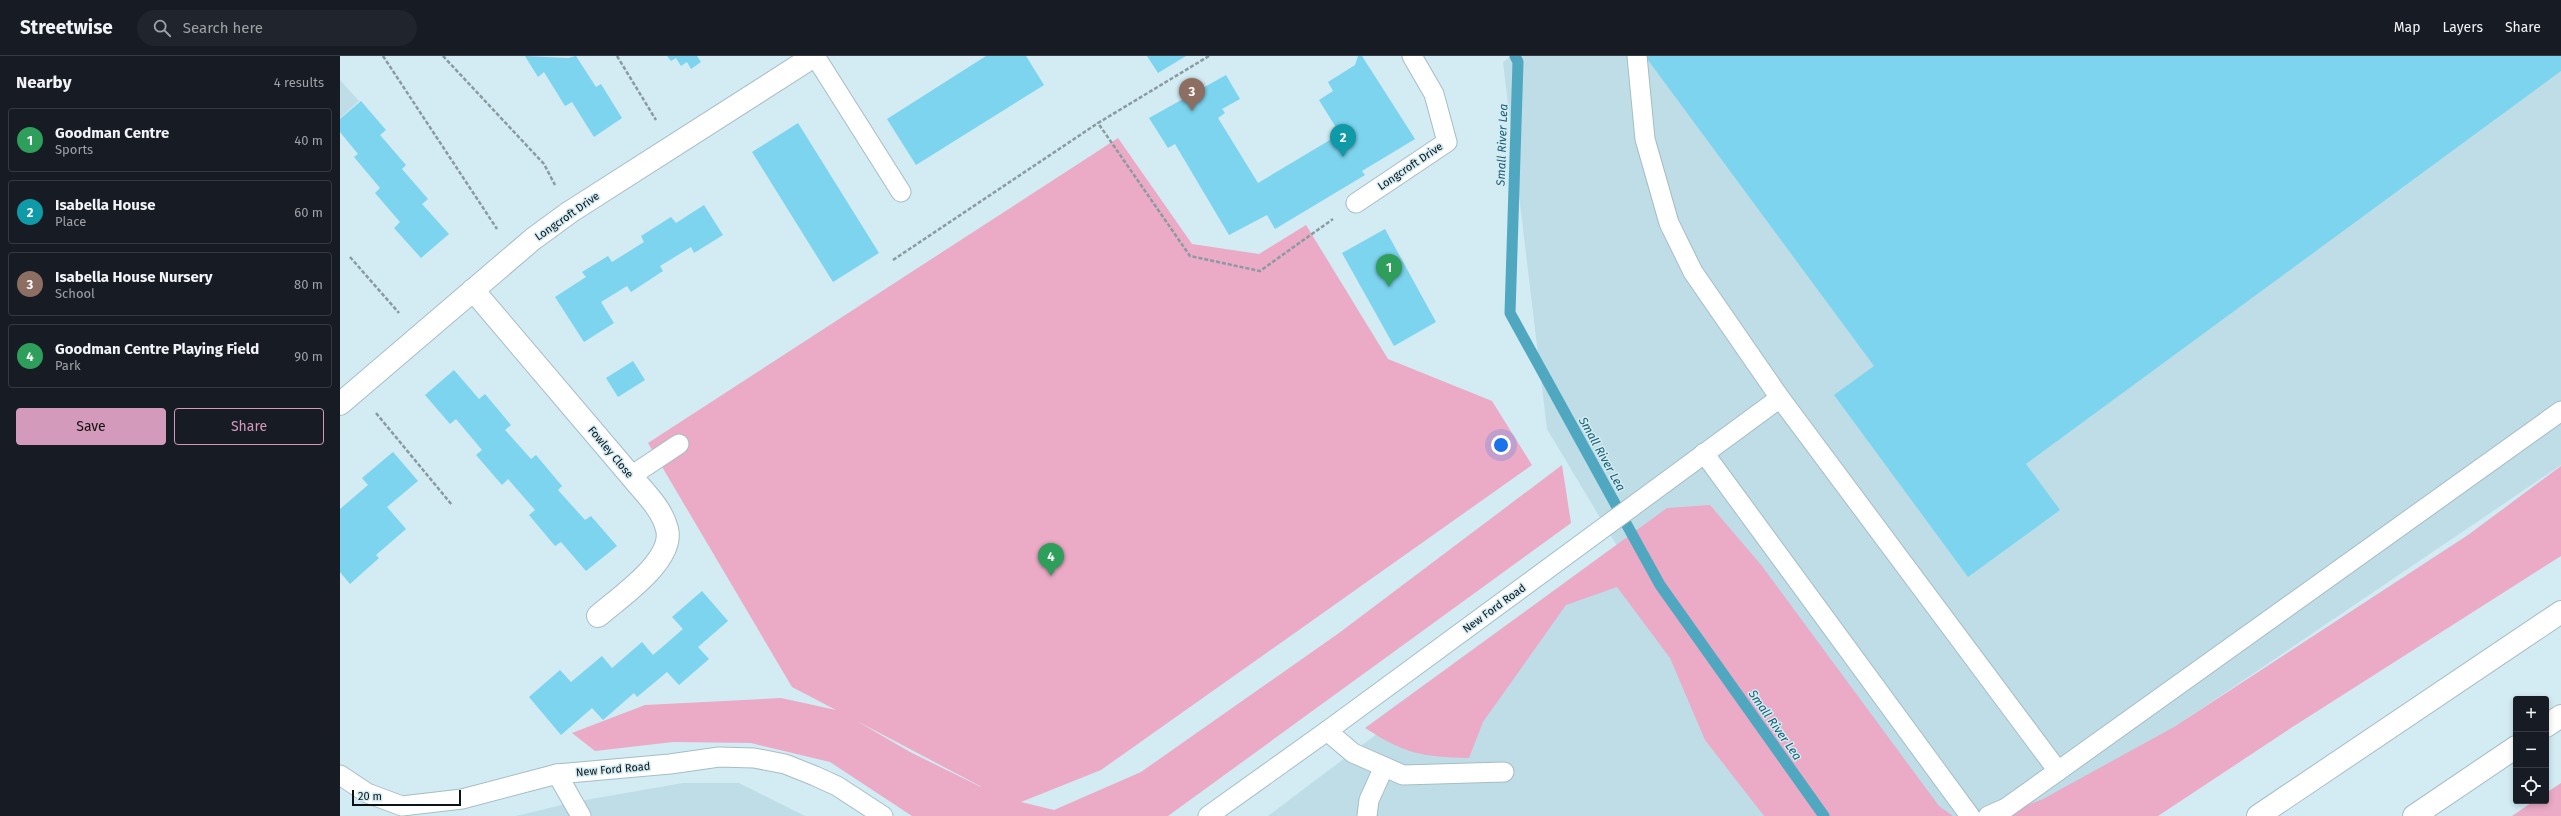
<!DOCTYPE html>
<meta charset="utf-8">
<style>
body{margin:0;font-family:"Fira Sans",sans-serif;background:#20242c;color:#f1f3f6}
.controls{position:absolute;right:12px;bottom:12px;display:grid;overflow:hidden;border-radius:4px;box-shadow:0 2px 6px #0003}
.controls button{width:36px;height:36px;display:grid;place-items:center;padding:0;border:0;border-bottom:1px solid #363941;background:#171b24;color:#f1f3f6;font:20px sans-serif}
.scale{position:absolute;left:12px;bottom:10px;width:109px;box-sizing:border-box;padding-left:4px;border:2px solid #0b1316;border-top:0;font-size:11px;line-height:14px;white-space:nowrap;color:#0b1316;-webkit-text-stroke:3px #d3ebf3;paint-order:stroke}
.you{position:absolute;left:1161px;top:389px;width:14px;height:14px;margin:-10px;border:3px solid #fff;border-radius:50%;background:#1a73e8;box-shadow:0 0 0 6px #1a73e833}
.badge{display:grid;place-items:center;width:26px;height:26px;border-radius:50%;background:#d49abc;color:#fff;font-size:13px;font-weight:700}
.pin{position:absolute;translate:-50% -33px;filter:drop-shadow(0 1px 2px #0008)}
.pin::after{content:'';position:absolute;top:21px;width:14px;height:12px;background:inherit;clip-path:polygon(0 0,100% 0,50% 100%)}
.list{margin:0;padding:0;list-style:none}
h2{display:flex;justify-content:space-between;align-items:center;height:52px;margin:0;padding:0 16px;font-size:17px}
h2 small{font-size:13px;font-weight:400;color:#9ea1a6}
.list li{display:grid;grid-template-columns:26px 1fr auto;gap:12px;align-items:center;box-sizing:border-box;height:64px;margin:0 8px 8px;padding:0 8px;border:1px solid #363941;border-radius:4px}
.list b{display:block;font-size:15px;white-space:nowrap}
.list p{margin:0;font-size:13px;white-space:nowrap;color:#9ea1a6}
.list em{font-size:13px;font-style:normal;color:#9ea1a6}
.actions{display:flex;gap:8px;padding:12px 16px}
.actions a{flex:1;padding:9px 0;border:1px solid #d49abc;border-radius:4px;text-align:center;font-size:14px;color:#d49abc}
.actions .main{background:#d49abc;color:#111}
.icon{flex:none;width:22px;height:22px;fill:none;stroke:currentColor;stroke-width:2;stroke-linecap:round;stroke-linejoin:round}
.map{position:relative;flex:none;width:2221px;height:760px;overflow:hidden}
header{display:flex;align-items:center;gap:24px;box-sizing:border-box;height:56px;padding:0 20px;background:#171b24;border-bottom:1px solid #363941}
header strong{font-size:19px}
nav{display:flex;gap:22px;margin-inline-start:auto;font-size:14px}
.search{width:280px;height:36px;background:#20242c;display:flex;align-items:center;gap:10px;box-sizing:border-box;padding:0 14px;border-radius:22px;color:#9ea1a6;font-size:15px}
main{display:flex}
aside{flex:1;background:#171b24}
.map>svg:first-child{display:block}
</style>
<header>
<strong>Streetwise</strong>
<div class="search"><svg class="icon" aria-label="search" viewBox="0 0 24 24"><circle cx="10" cy="10" r="6"/><path d="M15 15l6 6"/></svg>Search here</div>
<nav><a>Map</a><a>Layers</a><a>Share</a></nav>
</header>
<main>
<aside>
<h2>Nearby<small>4 results</small></h2>
<ul class="list">
<li><span class="badge" style="background:#2e9e5b">1</span><div><b>Goodman Centre</b><p>Sports</p></div><em>40 m</em></li>
<li><span class="badge" style="background:#0f9aa8">2</span><div><b>Isabella House</b><p>Place</p></div><em>60 m</em></li>
<li><span class="badge" style="background:#8d6e63">3</span><div><b>Isabella House Nursery</b><p>School</p></div><em>80 m</em></li>
<li><span class="badge" style="background:#2e9e5b">4</span><div><b>Goodman Centre Playing Field</b><p>Park</p></div><em>90 m</em></li>
</ul>
<div class="actions"><a class="main">Save</a><a>Share</a></div>
</aside>
<div class="map">
<svg width="2221" height="760" viewBox="0 0 2221 760">
<rect width="100%" height="100%" fill="#d3ebf3"/>
<!-- built -->
<g fill="#bedde7">
<path d="M1171 0H2221V409L1703 760H928L1280 495 1207 373 1163 6Z"/>
<path d="M0 24 19 45 0 62Z"/>
<path d="M343 727H399L465 760H176L234 746Z"/>
</g>
<!-- green -->
<g fill="#ebaac6" fill-rule="evenodd">
<path d="M778 82 852 188 919 198 966 169 1048 303 1152 345 1192 409 761 714 681 746 714 754 801 716 999 577 1222 409 1231 467 828 760H572L490 706 411 687 333 686 255 695 232 677 305 649 441 642 496 654 452 631 308 387ZM515 664 640 730 641 731 570 696Z"/>
<path d="M2221 410V500L1954 670 1818 760H1659L1703 743 1834 671 2128 479Z"/>
<path d="M1370 449 1422 510 1599 750 1613 760H1424L1365 684 1330 602 1277 531 1226 549 1143 666 1129 702C1083 701 1065 698 1025 672L1327 452Z"/>
<path d="M2221 727V760H2172L2194 745H2206V737Z"/>
</g>
<g fill="none" stroke-linecap="round" stroke-linejoin="round">
<!-- stream -->
<path stroke="#50a7c0" stroke-width="11" d="M1175 0 1178 6 1170 257 1320 529 1484 760"/>
</g>
<!-- building -->
<g fill="#7dd4ee">
<path d="M185 0 228 2 236 0 256 31 261 28 282 62 254 81 232 46 225 50 204 16 198 21Z"/>
<path d="M327 0H357L361 6 351 13 347 6 341 10 336 2 331 5Z"/>
<path d="M646 0H686L704 29 576 109 547 63Z"/>
<path d="M807 0H846L818 17Z"/>
<path d="M1018 0H1022L1075 83 1022 115 1025 119 935 173 927 159 889 179 835 88 828 92 809 62 886 19 900 43 882 53 885 57 878 62 918 127 1000 78 979 44 993 35 988 26 1015 9Z"/>
<path d="M1305 0H2221V15L1686 408 1720 454 1628 521 1494 339 1534 310Z"/>
<path d="M21 45 46 74 40 79 66 109 62 113 88 143 82 148 109 178 81 202 54 172 60 166 35 137 40 132 14 101 18 98 0 76V63Z"/>
<path d="M458 67 539 197 493 226 412 96Z"/>
<path d="M364 149 383 179 354 197 351 191 320 210 323 215 291 236 287 230 261 246 274 267 244 286 215 241 246 221 242 216 268 200 272 206 304 186 301 180 331 161 336 167Z"/>
<path d="M1045 173 1096 266 1054 290 1002 197Z"/>
<path d="M293 305 305 324 278 341 266 322Z"/>
<path d="M114 314 139 343 145 338 171 369 165 374 191 403 196 399 222 430 218 434 245 464 251 460 277 490 246 515 221 486 215 490 189 459 195 454 168 423 162 429 136 399 142 394 116 363 110 368 85 339Z"/>
<path d="M53 396 78 425 47 451 66 473 36 499 39 502 10 528 0 516V453L28 429 22 422Z"/>
<path d="M362 535 388 565 358 591 369 603 339 629 327 616 297 641 294 637 263 664 252 652 221 679 189 641 220 614 231 626 262 600 272 612 302 586 313 599 343 573 332 561Z"/>
</g>
<g fill="none" stroke-linecap="round" stroke-linejoin="round">
<!-- service casing -->
<g stroke="#a6bdc4" stroke-width="21">
<g id="service">
<path d="M475 0 561 136"/>
<path d="M1297 0 1305 83 1329 167 1353 216 1440 342 1718 715 2221 355"/>
<path d="M1016 147 1107 86 1094 38 1072 0"/>
<path d="M1364 397 1630 760"/>
<path d="M291 420 339 388"/>
<path d="M987 675 1013 697 1063 719 1164 716"/>
<path d="M217 718 241 760"/>
<path d="M0 719 27 737 62 750 122 743 217 718 330 708 379 701 414 702 445 708 475 720 497 730 543 760"/>
<path d="M868 760 987 675 1440 342"/>
<path d="M1027 760 1029 744 1044 711"/>
<path d="M1648 760 1666 752 1718 715"/>
</g>
</g>
<!-- minor casing -->
<g stroke="#a6bdc4" stroke-width="24">
<g id="minor">
<path d="M133 234 291 420C303 435 322 452 327 473 335 504 280 541 258 560"/>
<path d="M0 348 193 183 230 156 474 0"/>
</g>
</g>
<!-- motorway casing -->
<g stroke="#a6bdc4" stroke-width="24">
<g id="motorway">
<path d="M2206 670 2221 660"/>
<path d="M1918 760 2221 556"/>
<path d="M2074 760 2176 691"/>
</g>
</g>
<!-- path -->
<g stroke="#899ba1" stroke-width="2.5" stroke-dasharray="4 2" stroke-linecap="butt">
<path d="M43 0 157 173"/>
<path d="M103 0 204 108 215 129"/>
<path d="M277 0 316 64"/>
<path d="M869 0 758 67 850 200 920 215 993 163"/>
<path d="M10 201 59 257"/>
<path d="M553 204 758 67"/>
<path d="M36 357 112 449"/>
</g>
<!-- service -->
<use href="#service" stroke="#fff" stroke-width="19"/>
<!-- minor -->
<use href="#minor" stroke="#fff" stroke-width="22"/>
<!-- motorway -->
<use href="#motorway" stroke="#fff" stroke-width="22"/>
</g>
<g text-anchor="middle" stroke-width="3" stroke-linejoin="round" paint-order="stroke">
<!-- street labels -->
<g font-size="11" fill="#0b1316" stroke="#d3ebf3">
<text transform="translate(1070 110) rotate(-34)" y="4">Longcroft Drive</text>
<text transform="translate(227 160) rotate(-35)" y="4">Longcroft Drive</text>
<text transform="translate(271 396) rotate(50)" y="4">Fowley Close</text>
<text transform="translate(1154 552) rotate(-36)" y="4">New Ford Road</text>
<text transform="translate(273 713) rotate(-5)" y="4">New Ford Road</text>
</g>
<!-- water labels -->
<g font-size="12" font-style="italic" fill="#175e70" stroke="#d3ebf3">
<text transform="translate(1162 89) rotate(-88)" y="4">Small River Lea</text>
<text transform="translate(1262 398) rotate(61)" y="4">Small River Lea</text>
<text transform="translate(1435 669) rotate(55)" y="4">Small River Lea</text>
</g>
</g>
</svg>
<div class="controls">
<button>+</button>
<button>−</button>
<button><svg class="icon" aria-label="locate" viewBox="0 0 24 24"><circle cx="12" cy="12" r="6"/><path d="M12 2v4M12 18v4M2 12h4M18 12h4"/></svg></button>
</div>
<div class="scale">20 m</div>
<div class="you"></div>
<div class="pin badge" style="left:1049px;top:231px;background:#2e9e5b">1</div>
<div class="pin badge" style="left:1003px;top:101px;background:#0f9aa8">2</div>
<div class="pin badge" style="left:852px;top:55px;background:#8d6e63">3</div>
<div class="pin badge" style="left:711px;top:520px;background:#2e9e5b">4</div>
</div>
</main>
